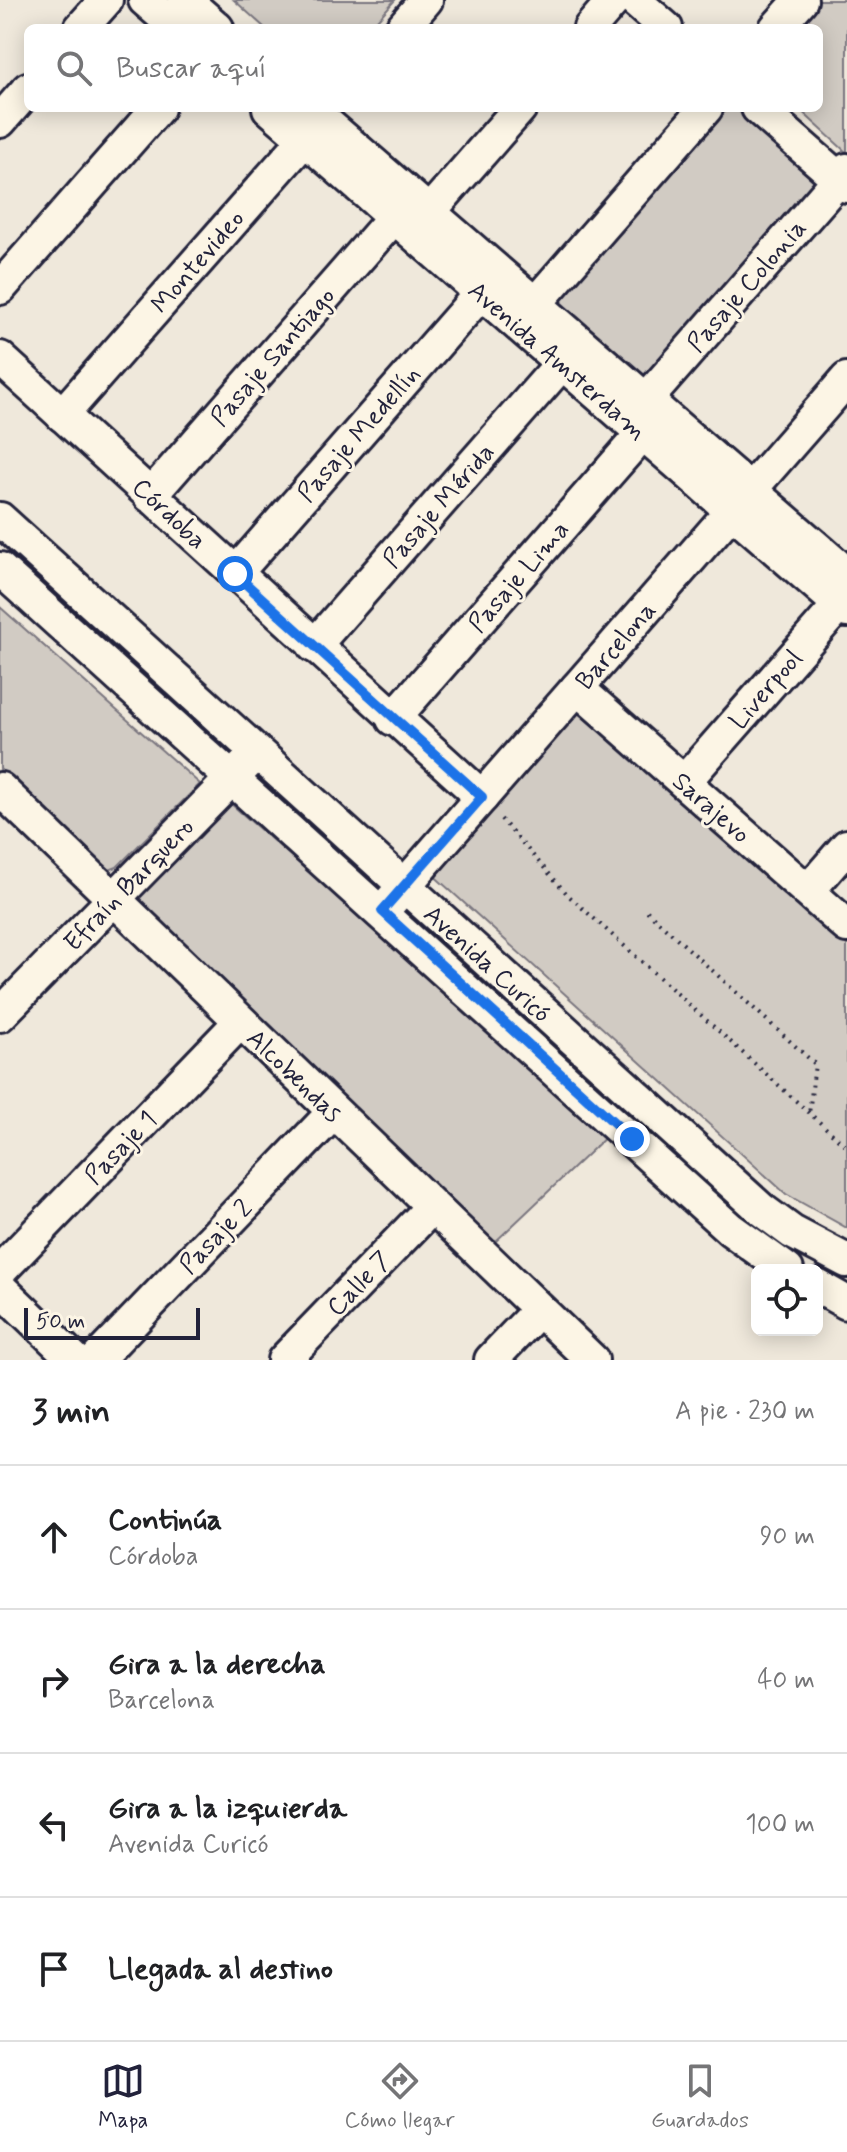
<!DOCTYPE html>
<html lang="es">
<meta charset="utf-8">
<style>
body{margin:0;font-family:Mynerve,sans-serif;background:#f2f2f2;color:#202124}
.controls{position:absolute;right:24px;bottom:24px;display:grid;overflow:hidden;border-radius:12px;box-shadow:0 4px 20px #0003}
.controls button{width:72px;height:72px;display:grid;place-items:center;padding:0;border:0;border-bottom:2px solid #e0e0e0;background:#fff;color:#202124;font:40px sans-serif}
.scale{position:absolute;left:24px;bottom:20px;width:176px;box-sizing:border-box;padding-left:8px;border:4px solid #22223b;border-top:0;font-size:22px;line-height:28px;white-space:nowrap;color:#22223b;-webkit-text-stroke:6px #fcf5e5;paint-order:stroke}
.stop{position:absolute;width:24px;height:24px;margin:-18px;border:6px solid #1a73e8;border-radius:50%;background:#fff}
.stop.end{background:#1a73e8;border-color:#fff;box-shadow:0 2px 8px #0008}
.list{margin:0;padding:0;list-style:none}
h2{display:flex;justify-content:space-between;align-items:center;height:104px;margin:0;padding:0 32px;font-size:34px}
h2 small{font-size:26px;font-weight:400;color:#757577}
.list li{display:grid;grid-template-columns:52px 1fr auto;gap:24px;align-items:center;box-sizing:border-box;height:144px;padding:0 32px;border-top:2px solid #e0e0e0}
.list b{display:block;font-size:30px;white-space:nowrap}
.list p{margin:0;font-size:26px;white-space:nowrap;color:#757577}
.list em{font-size:26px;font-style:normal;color:#757577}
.icon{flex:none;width:44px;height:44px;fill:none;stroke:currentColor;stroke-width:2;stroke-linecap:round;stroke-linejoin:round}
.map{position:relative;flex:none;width:847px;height:1360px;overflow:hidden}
.search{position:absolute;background:#fff;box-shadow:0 4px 20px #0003;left:24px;right:24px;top:24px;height:88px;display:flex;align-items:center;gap:20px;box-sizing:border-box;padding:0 28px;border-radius:12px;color:#757577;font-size:30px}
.sheet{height:680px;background:#fff}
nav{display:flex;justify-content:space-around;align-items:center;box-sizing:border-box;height:112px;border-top:2px solid #e0e0e0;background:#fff;font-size:22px;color:#757577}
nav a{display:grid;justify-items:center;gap:4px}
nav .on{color:#22223b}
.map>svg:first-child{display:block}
</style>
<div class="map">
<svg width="847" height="1360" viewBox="0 0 847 1360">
<rect width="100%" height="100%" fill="#efe8db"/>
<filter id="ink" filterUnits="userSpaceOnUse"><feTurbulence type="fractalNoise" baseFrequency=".0125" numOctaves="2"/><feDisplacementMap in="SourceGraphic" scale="16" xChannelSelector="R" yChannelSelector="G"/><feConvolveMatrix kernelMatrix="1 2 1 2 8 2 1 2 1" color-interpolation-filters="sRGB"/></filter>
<g filter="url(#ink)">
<!-- green -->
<g fill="#d1cbc3" stroke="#7a767f" stroke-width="2">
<path d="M234 0H395L370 28H265Z"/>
<path d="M809 0H847V153L798 108H819V28H784Z"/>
<path d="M714 108H779L843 166 652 387 551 295Z"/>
<path d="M0 607 200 784 117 867 104 872 0 769Z"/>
<path d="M576 711 847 945V1228L786 1194 431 873Z"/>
<path d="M230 803 609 1134 494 1243 146 921 137 900Z"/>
</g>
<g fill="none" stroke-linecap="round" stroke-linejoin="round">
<!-- minor casing -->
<g stroke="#22223b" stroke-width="38">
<g id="minor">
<path d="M145 0 177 28"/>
<path d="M185 0 217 28"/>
<path d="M634 0 666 28"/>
<path d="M81 28 106 0"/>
<path d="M402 28 426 0"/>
<path d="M590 28 614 0"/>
<path d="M776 28 801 0"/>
<path d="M269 108 847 611"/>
<path d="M309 108 847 574"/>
<path d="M758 108 847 186"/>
<path d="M0 121 28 89"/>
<path d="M429 212 520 108"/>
<path d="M0 288 158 108"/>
<path d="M535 304 706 108"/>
<path d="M0 358 482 797"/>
<path d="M646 400 847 170"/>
<path d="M62 415 319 123"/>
<path d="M150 496 394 217"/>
<path d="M0 519 762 1210 792 1232 847 1261"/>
<path d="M0 569 730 1229 787 1270"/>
<path d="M235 574 481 293"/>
<path d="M314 646 562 363"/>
<path d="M577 688 847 926"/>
<path d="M393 719 643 433"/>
<path d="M684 782 847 596"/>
<path d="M0 789 592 1360"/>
<path d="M808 891 847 846"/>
<path d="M391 901 847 379"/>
<path d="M0 1015 247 763"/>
<path d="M0 1271 240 1022"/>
<path d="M817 1286 847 1303"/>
<path d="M0 1288 75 1360"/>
<path d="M96 1360 333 1113"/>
<path d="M284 1360 432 1207"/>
<path d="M491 1360 539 1310"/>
</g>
</g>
<!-- path -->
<g stroke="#22223b" stroke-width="4" stroke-dasharray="2 6" stroke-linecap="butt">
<path d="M501 819 569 896 847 1147"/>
<path d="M647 911 815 1064 809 1114"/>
</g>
<!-- minor -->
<use href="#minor" stroke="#fcf5e5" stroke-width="32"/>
</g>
</g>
<g fill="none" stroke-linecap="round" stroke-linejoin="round" filter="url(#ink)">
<!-- route -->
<path stroke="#1a73e8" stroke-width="10" d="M235 574 482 797 382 911 632 1139"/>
</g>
<g text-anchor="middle" stroke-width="6" stroke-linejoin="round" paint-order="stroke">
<!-- street labels -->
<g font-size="26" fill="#22223b" stroke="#fcf5e5">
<text transform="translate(197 261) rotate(-49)" y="9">Montevideo</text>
<text transform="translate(746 285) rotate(-49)" y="9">Pasaje Colonia</text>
<text transform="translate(272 356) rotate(-49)" y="9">Pasaje Santiago</text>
<text transform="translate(558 360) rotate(41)" y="9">Avenida Amsterdam</text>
<text transform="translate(358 433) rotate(-49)" y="9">Pasaje Medellín</text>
<text transform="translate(438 505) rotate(-49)" y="9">Pasaje Mérida</text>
<text transform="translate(170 513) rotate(43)" y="9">Córdoba</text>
<text transform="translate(518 576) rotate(-49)" y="9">Pasaje Lima</text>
<text transform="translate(615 645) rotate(-49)" y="9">Barcelona</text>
<text transform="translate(765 689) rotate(-49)" y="9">Liverpool</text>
<text transform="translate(712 807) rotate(41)" y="9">Sarajevo</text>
<text transform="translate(128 884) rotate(-46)" y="9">Efraín Barquero</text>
<text transform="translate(488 963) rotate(42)" y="9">Avenida Curicó</text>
<text transform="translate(295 1075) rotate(44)" y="9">Alcobendas</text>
<text transform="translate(120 1147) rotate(-46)" y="9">Pasaje 1</text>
<text transform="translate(215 1236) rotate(-46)" y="9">Pasaje 2</text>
<text transform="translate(358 1283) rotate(-46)" y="9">Calle 7</text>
</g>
</g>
</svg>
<div class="controls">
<button><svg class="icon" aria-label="locate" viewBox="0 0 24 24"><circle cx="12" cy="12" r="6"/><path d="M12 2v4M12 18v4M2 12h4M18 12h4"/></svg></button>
</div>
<div class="scale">50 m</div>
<div class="stop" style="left:235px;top:574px"></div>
<div class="stop end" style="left:632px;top:1139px"></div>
<div class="search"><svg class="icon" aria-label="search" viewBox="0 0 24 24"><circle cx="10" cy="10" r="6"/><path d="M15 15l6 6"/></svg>Buscar aquí</div>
</div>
<section class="sheet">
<h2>3 min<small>A pie · 230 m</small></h2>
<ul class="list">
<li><svg class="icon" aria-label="ahead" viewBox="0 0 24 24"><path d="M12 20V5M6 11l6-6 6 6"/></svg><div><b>Continúa</b><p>Córdoba</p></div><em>90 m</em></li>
<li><svg class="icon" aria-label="right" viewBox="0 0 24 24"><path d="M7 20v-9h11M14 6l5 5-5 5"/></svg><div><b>Gira a la derecha</b><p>Barcelona</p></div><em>40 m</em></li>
<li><svg class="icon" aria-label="left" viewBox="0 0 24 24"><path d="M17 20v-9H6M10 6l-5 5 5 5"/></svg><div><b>Gira a la izquierda</b><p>Avenida Curicó</p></div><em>100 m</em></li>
<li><svg class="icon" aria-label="arrive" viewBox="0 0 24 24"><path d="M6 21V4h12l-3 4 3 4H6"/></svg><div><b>Llegada al destino</b></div></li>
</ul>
</section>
<nav>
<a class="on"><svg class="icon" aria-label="map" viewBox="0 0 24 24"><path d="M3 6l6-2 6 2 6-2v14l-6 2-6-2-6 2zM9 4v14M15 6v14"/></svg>Mapa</a>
<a><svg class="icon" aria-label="directions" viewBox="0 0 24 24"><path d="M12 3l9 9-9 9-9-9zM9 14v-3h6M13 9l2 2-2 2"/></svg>Cómo llegar</a>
<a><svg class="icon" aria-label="saved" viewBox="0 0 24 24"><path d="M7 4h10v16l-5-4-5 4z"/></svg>Guardados</a>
</nav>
